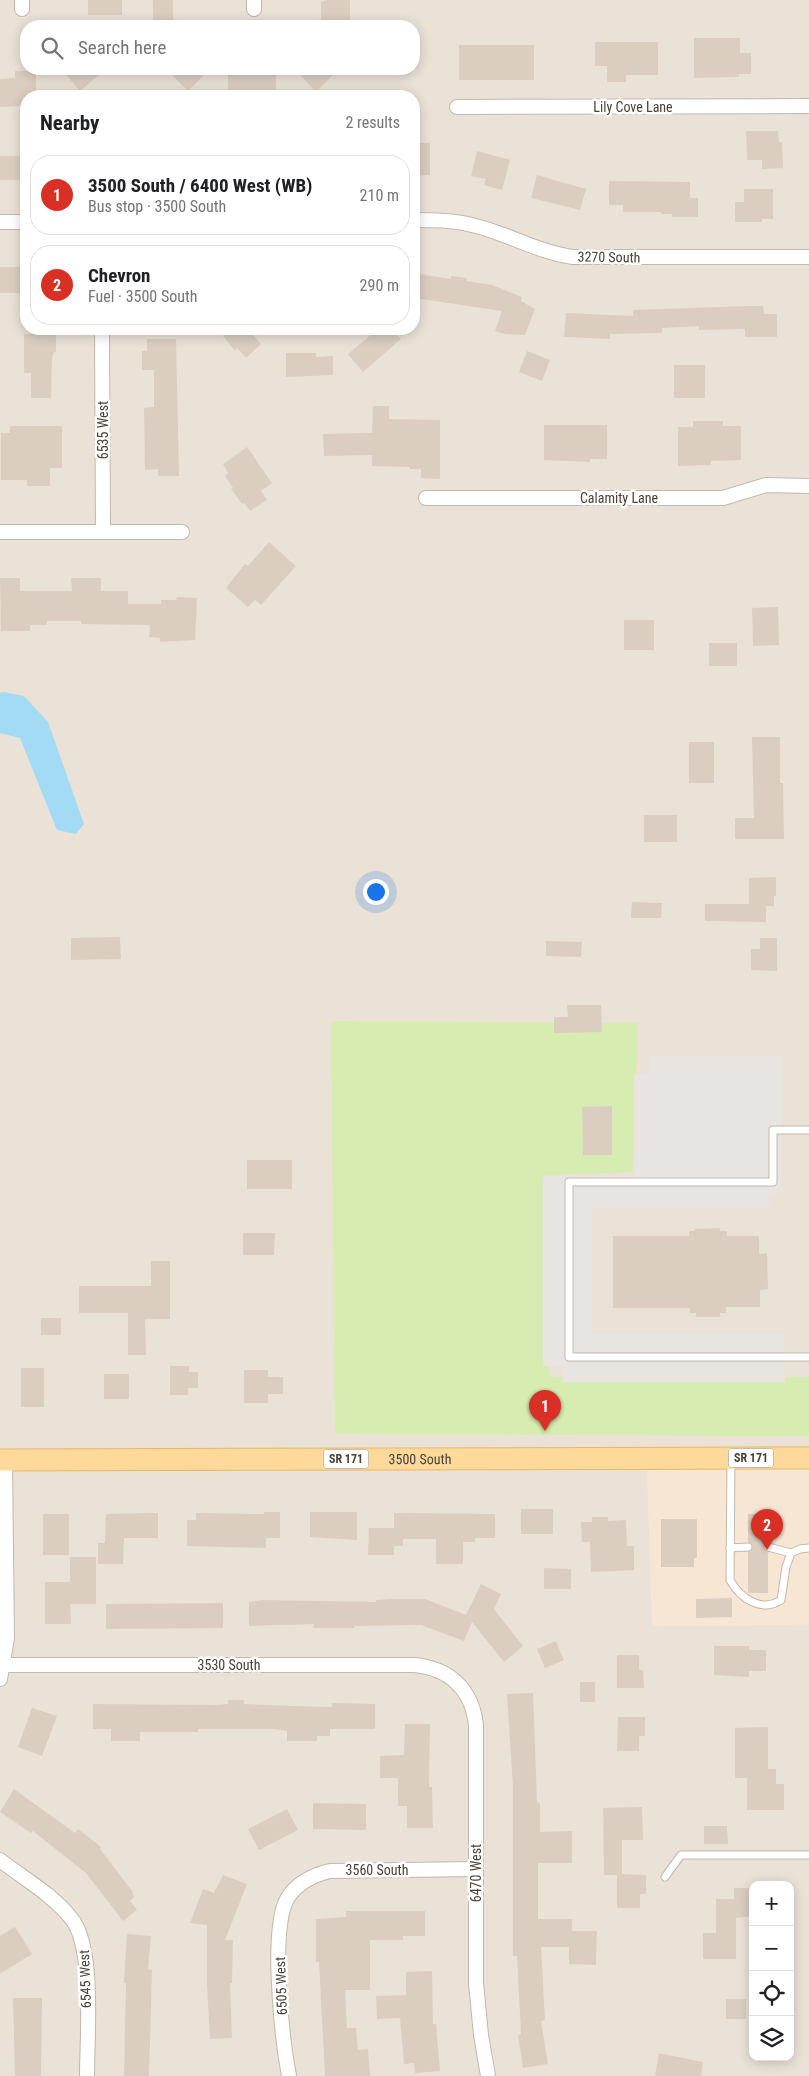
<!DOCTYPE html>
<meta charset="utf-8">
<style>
body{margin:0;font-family:"Roboto Condensed",sans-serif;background:#f2f2f2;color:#202124}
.controls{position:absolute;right:15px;bottom:15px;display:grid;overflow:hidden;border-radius:10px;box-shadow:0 2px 12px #0003}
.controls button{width:45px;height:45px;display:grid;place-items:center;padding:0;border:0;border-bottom:1px solid #e0e0e0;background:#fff;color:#202124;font:25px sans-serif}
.you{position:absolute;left:375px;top:891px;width:18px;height:18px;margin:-12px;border:4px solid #fff;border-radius:50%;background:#1a73e8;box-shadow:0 0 0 8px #1a73e833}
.badge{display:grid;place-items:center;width:32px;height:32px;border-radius:50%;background:#d93025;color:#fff;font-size:16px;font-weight:700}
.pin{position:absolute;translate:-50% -41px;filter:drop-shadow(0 1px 2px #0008)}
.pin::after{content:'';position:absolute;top:26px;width:18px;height:15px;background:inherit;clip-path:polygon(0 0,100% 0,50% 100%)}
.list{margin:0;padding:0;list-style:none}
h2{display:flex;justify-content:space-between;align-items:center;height:65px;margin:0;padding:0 20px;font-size:21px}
h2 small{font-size:16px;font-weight:400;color:#757577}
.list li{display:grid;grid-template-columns:32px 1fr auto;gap:15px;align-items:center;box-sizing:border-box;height:80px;margin:0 10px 10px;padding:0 10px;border:1px solid #e0e0e0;border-radius:20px}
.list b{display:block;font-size:19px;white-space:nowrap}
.list p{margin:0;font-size:16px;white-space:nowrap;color:#757577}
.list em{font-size:16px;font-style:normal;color:#757577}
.icon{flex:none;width:28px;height:28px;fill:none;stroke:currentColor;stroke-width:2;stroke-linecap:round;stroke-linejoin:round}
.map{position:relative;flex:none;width:809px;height:2076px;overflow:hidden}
.search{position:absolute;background:#fff;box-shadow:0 2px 12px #0003;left:20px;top:20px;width:400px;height:55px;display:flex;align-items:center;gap:12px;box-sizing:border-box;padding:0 18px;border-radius:20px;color:#757577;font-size:19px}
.panel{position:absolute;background:#fff;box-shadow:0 2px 12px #0003;left:20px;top:90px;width:400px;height:245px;border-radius:20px}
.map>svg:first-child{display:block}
</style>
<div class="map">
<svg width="809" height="2076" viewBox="0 0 809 2076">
<rect width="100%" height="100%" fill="#f6f1e9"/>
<!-- residential -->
<path fill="#eae2d7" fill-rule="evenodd" d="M0 0H809V2076H0ZM26 26H414V69H26ZM26 96H414V329H26ZM753 1885H790V2057H753Z"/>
<!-- commercial -->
<path fill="#f8e6d4" d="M809 1469V1625L652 1626 647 1470Z"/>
<!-- green -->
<path fill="#d6ecb0" d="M331 1021 638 1023 633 1172 544 1175 549 1377H809V1436L335 1434Z"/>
<!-- parking -->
<path fill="#e7e4e1" d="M649 1056H782V1193L769 1194V1208H592V1334H784L785 1382H563V1366H543V1177L634 1176V1074L649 1073Z"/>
<!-- water -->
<path fill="#a3dbf5" d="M3 692 24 696 48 722 84 824 76 834 57 830 20 738 0 733V693Z"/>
<!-- building -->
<g fill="#dbcec1">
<rect x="88" y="0" width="34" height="15"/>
<rect x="153" y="0" width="20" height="23"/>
<path d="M327 0H350V22H321V2Z"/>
<path d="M694 38H740V53H751V74H739V77L694 78Z"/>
<path d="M595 42H658V75H626V82H607V66H595Z"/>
<rect x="459" y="45" width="75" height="35"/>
<path d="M61 69H106L80 91Z"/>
<path d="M166 69H210L188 91Z"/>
<path d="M295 69H339L316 92Z"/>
<path d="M15 71H36V96H26V106L0 107V79L15 78Z"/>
<rect x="228" y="75" width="48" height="21"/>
<path d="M746 131H778L779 142H782L783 168 762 169V160H747Z"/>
<rect x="414" y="143" width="16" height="32"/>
<path d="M477 151 510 160 502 190 484 185 486 179 471 176Z"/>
<rect x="0" y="156" width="25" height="24"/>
<path d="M537 175 586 189 580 210 531 198Z"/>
<path d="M609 181 690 182V198H698V217H672V214H661V212H623V205H609Z"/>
<path d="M744 189H773V219H762V222H735V202H744Z"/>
<rect x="0" y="267" width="26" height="26"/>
<path d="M414 273 451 279V276L467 278 466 281 492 285 522 297 521 301 535 309 525 335 504 334 495 331 502 311 414 298Z"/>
<path d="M747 306H763L764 314H777V337H745V329L699 330V326L662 328V333L610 334V339L564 337 566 313 633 316V310Z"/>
<path d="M231 329H248L261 344 246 358 237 348 235 351 223 336Z"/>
<path d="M378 329H392L401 339 363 372 348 354Z"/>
<path d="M24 334H56V352H54L52 357 51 398H31V373H24Z"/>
<path d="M147 339H176L179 476H158V469L145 470 144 408 154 407V370H142V351H147Z"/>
<path d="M527 351 550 360 542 381 519 372Z"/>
<path d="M286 353H316V357L333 356V375L286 377Z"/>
<rect x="674" y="365" width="31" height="33"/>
<path d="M373 406H389V419L440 420V479L421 478V469H410V467L372 466V455L324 456 323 434 372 433Z"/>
<path d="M693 421H723V426H741V460L711 461V465L678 466V427H693Z"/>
<path d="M544 425H607V459H590V462L544 460Z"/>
<path d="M10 426H62V468H50V486H27V480H1V433H10Z"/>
<path d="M247 447 272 483 261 491 267 500 250 511 244 503 242 504 231 489 233 488 225 476 228 473 223 464Z"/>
<path d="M269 542 296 566 261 605 255 600 248 607 226 588 245 564 248 566Z"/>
<path d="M0 578H20V591H72L71 578H101V591H128V604H161V600H176L177 597 197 598 195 640 160 642V638L149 637 150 625 81 624V621H47V625H30V631H1Z"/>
<path d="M778 607 779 645 753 646 752 608Z"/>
<rect x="624" y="620" width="30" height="30"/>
<rect x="709" y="643" width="28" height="23"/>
<path d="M752 737H780V783H783L784 839H735V818H754Z"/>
<rect x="689" y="742" width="25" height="41"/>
<rect x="644" y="815" width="33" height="27"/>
<path d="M776 877V896H774V906H766V922L705 921V904H749V878Z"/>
<path d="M632 902 662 903 661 918H631Z"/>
<path d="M120 937 121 959 71 960V938Z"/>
<path d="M760 938H777V971L751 970V949H760Z"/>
<path d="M546 941 582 942 581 957 546 956Z"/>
<path d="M567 1005H601L602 1032 554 1033V1017H568Z"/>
<path d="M612 1106V1155H583L582 1107Z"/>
<rect x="247" y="1160" width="45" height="29"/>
<path d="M720 1228V1231H727V1236H759V1254L767 1253 768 1289 760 1290V1307H726V1313H720V1317H696V1313H690V1308H613V1236H689V1231H695V1229Z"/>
<path d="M243 1233H275L274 1255H243Z"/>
<path d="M151 1261H170V1319H145L146 1355H128V1313H79V1286H151Z"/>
<rect x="41" y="1318" width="20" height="17"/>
<path d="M170 1366H189V1372H198V1388H188V1395H170Z"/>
<rect x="21" y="1368" width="23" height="39"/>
<path d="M244 1370H268V1377H283V1394H268V1403H244Z"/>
<rect x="104" y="1374" width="25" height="25"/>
<rect x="521" y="1509" width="32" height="25"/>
<path d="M264 1512H280V1538H266V1548L187 1546V1520H196V1513L264 1514Z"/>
<path d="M310 1512H357V1540L310 1537Z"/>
<path d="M158 1513V1538H124L123 1564H98V1543H105L106 1514Z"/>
<path d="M394 1513 495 1514V1538H475V1542H463V1564H436V1539H403V1546H394V1555H368L369 1528H394Z"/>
<rect x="43" y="1514" width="26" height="41"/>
<path d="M748 1514H768V1542L763 1546 764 1550 768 1553V1593H748V1552L753 1547 748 1542Z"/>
<path d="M592 1517H608V1521L626 1520 627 1546H634V1570L591 1572 590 1542H582L581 1522H592Z"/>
<path d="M661 1519H697V1558H694V1567H661Z"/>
<path d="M70 1557H96V1604H70L71 1624H45V1582H70Z"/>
<path d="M544 1568 571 1569V1589H544Z"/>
<path d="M481 1584 501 1594 494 1609 523 1646 504 1662 472 1622 464 1641 421 1625 354 1626V1628H313L314 1624 249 1626V1602L262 1600 376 1602V1600L389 1599H425L466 1615Z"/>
<path d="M732 1598V1617L696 1618V1599Z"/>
<path d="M223 1603V1628L106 1629V1604Z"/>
<path d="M556 1641 564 1660 545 1668 537 1649Z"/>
<path d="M714 1646H749V1650H766V1671H749V1677L714 1675Z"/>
<path d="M617 1655H639V1670H643L644 1688H617Z"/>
<rect x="580" y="1682" width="15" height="20"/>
<path d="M533 1693 537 1801 540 1804V1832L572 1831V1863H538V1919H572V1931H597L596 1965 569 1964V1947H541L545 2020 541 2021 548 2064 523 2068 518 2035 521 2034 517 1956H513V1787L507 1694Z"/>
<path d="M228 1700H244V1704L293 1706 332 1707V1703L375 1704V1729H330V1736H317V1741H287V1731L274 1729H198V1732H140V1741H111V1729H93V1704L214 1705 228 1704Z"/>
<path d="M32 1708 57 1716 42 1756 18 1747Z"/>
<path d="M618 1717H645V1736H639V1751H617Z"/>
<path d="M405 1724H430L429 1787H432L433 1828H407V1806H398V1778H380V1756L404 1755Z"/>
<path d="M768 1727V1769H776V1784H784V1810H747V1778H735V1728Z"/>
<path d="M14 1789 75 1833 78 1829 101 1847 100 1849 132 1891 134 1897 130 1901 137 1910 123 1921 86 1873 33 1831 31 1833 0 1812Z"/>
<path d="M313 1803 366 1804V1830L313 1829Z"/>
<path d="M642 1807 643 1840H622V1874L646 1875V1894H640V1908H617V1875H604L603 1808Z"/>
<path d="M287 1809 298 1830 259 1850 248 1829Z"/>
<path d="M704 1826H727L728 1844H704Z"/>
<path d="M223 1875 247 1884 225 1940H233L232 1983H230L232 2038 210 2039 207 1983V1925L190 1923 203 1889 214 1893Z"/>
<path d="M734 1888H751L753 1894V1916L736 1918V1959H703V1933H716V1899H734Z"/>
<path d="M346 1911H425V1936H403V1940H370V1990H345L347 2028H356L358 2050 368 2049 370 2076H325L319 1962H316V1919L346 1917Z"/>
<path d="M15 1927 32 1954 0 1974V1936Z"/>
<path d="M127 1934 151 1936 148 1969 152 1970 149 2076H124L126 1983H124Z"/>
<path d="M432 1971 433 2024H436L440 2071 415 2073 414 2063 404 2064 400 2018 377 2019 376 1996 406 1995V1972Z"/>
<path d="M13 1998H42L41 2076H15Z"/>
<rect x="726" y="1999" width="20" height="20"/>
<path d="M659 2053 703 2062 701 2076H655Z"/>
</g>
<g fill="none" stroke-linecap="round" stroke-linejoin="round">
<!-- service casing -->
<g stroke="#c2b8ab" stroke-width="9">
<g id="service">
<path d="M809 1130H773V1182H569V1357H809"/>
<path d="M731 1461 730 1580C740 1598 761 1613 781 1600L786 1567 791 1553 800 1549 809 1548"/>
<path d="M768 1547 791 1553"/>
<path d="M730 1548 748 1547"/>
<path d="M665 1877 681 1855H809"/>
</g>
</g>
<!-- minor casing -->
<g stroke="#c2b8ab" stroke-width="16">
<g id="minor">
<path d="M22 0V9"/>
<path d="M254 0V9"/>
<path d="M457 107 809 106"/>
<path d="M414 220C433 220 453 220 472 225 507 233 537 252 573 257H809"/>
<path d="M0 222H26"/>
<path d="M102 329 103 532"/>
<path d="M426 498H723L766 485 809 486"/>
<path d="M0 532H182"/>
<path d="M4 1665H414C449 1668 472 1689 476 1725V1983L481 2035 488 2076"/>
<path d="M0 1679 7 1638 5 1460"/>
<path d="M0 1860C23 1878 53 1895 71 1918 95 1946 87 2037 87 2076"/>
<path d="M289 2076C282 2039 270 1930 287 1899 297 1882 313 1875 330 1871L476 1869"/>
</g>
</g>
<!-- primary casing -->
<g stroke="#ebb662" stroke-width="23">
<g id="primary">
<path id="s1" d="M0 1460 809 1458"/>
</g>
</g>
<!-- service -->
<use href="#service" stroke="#fff" stroke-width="7"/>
<!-- minor -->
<use href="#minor" stroke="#fff" stroke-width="14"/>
<!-- primary -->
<use href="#primary" stroke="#ffd999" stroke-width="21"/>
</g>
<g text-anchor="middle" stroke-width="5" stroke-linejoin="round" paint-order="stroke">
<!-- shield labels -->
<g fill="#fff" stroke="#807a73" stroke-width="1">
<rect x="728.5" y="1448.5" width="45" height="19" rx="4"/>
<rect x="323.5" y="1449.5" width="45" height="19" rx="4"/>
</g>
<g font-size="12" font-weight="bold" fill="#4a4137">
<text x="751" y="1462">SR 171</text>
<text x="346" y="1463">SR 171</text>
</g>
<!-- street labels -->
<g font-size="14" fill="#4a4137" stroke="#fff">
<text x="633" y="112">Lily Cove Lane</text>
<text transform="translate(609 257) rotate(1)" y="5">3270 South</text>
<text transform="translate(103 430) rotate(-90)" y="5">6535 West</text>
<text x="619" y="503">Calamity Lane</text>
<text dy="5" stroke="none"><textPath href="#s1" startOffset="420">3500 South</textPath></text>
<text x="229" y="1670">3530 South</text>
<text x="377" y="1875">3560 South</text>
<text transform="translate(476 1873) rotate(-90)" y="5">6470 West</text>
<text transform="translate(85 1979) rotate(-92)" y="5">6545 West</text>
<text transform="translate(281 1986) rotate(-92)" y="5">6505 West</text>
</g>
</g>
</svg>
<div class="controls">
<button>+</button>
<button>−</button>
<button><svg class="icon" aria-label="locate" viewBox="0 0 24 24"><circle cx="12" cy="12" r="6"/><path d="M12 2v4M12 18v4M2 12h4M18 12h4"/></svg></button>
<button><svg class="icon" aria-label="layers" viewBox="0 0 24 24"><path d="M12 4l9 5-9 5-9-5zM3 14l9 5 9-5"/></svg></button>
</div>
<div class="you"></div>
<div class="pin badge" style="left:545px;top:1431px">1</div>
<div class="pin badge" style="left:767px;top:1550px">2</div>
<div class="search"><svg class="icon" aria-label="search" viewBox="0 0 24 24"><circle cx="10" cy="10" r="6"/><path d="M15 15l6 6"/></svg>Search here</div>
<section class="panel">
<h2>Nearby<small>2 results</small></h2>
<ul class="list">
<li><span class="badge">1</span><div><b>3500 South / 6400 West (WB)</b><p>Bus stop · 3500 South</p></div><em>210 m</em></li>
<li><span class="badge">2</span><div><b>Chevron</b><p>Fuel · 3500 South</p></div><em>290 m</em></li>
</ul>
</section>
</div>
